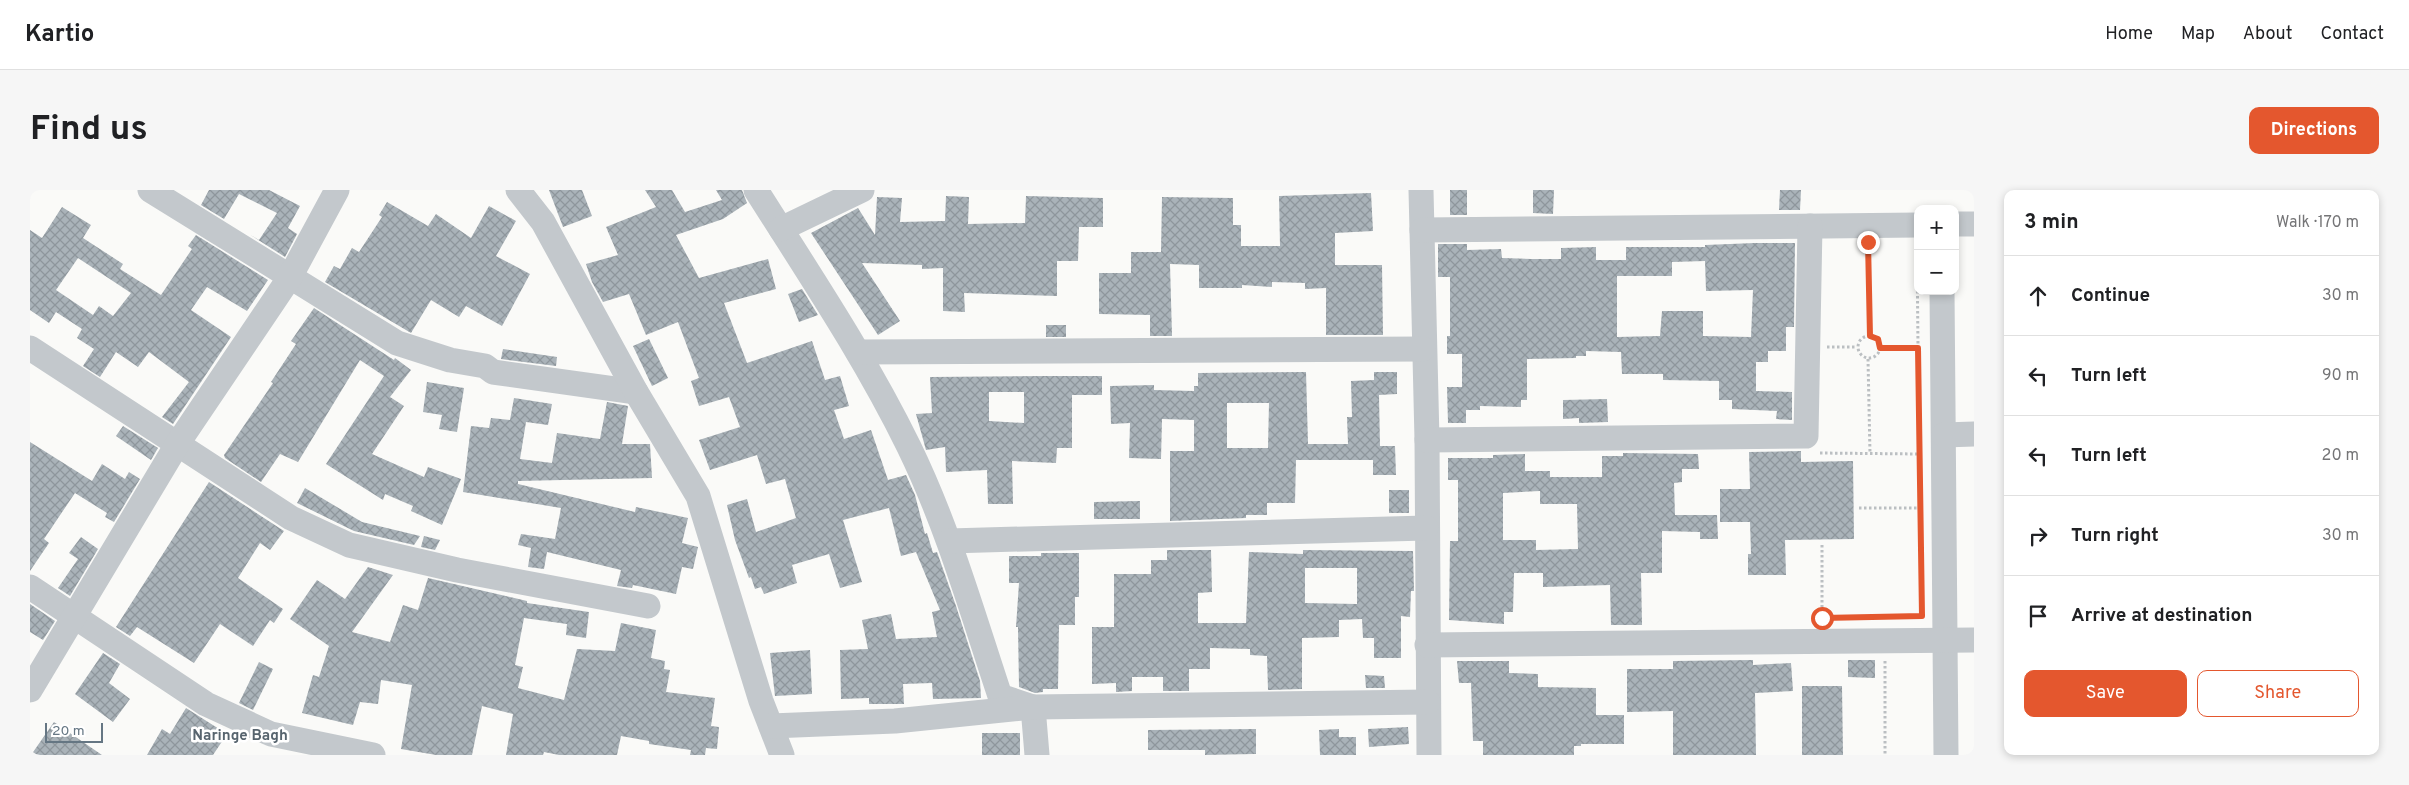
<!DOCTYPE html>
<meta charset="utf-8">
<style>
body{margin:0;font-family:Overpass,sans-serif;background:#f6f6f6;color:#202124}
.controls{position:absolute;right:15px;top:15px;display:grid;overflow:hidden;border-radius:10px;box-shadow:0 2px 8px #0003}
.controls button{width:45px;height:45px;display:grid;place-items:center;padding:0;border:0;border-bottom:1px solid #e0e0e0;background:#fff;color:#202124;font:25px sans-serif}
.scale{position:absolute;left:15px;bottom:12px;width:58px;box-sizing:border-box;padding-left:5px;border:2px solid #657683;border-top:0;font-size:14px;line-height:18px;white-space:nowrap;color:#657683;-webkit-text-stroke:4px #fff;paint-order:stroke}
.stop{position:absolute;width:15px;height:15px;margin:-11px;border:4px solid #e4572e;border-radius:50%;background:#fff}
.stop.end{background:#e4572e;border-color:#fff;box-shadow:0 1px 5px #0008}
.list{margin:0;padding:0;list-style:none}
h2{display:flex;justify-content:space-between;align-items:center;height:65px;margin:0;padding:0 20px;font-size:21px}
h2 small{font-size:16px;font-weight:400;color:#757577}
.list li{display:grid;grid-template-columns:32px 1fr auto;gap:15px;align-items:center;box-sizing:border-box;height:80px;padding:0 20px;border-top:1px solid #e0e0e0}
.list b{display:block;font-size:19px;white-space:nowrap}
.list em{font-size:16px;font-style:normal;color:#757577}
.actions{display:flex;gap:10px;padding:15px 20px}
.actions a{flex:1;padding:11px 0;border:1px solid #e4572e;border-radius:10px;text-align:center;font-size:18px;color:#e4572e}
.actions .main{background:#e4572e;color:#fff}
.icon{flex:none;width:28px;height:28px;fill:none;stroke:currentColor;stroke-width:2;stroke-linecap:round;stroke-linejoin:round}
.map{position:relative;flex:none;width:1944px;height:565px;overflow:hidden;border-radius:10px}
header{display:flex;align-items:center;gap:30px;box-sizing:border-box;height:70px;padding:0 25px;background:#fff;border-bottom:1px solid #e0e0e0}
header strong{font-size:24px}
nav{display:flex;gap:28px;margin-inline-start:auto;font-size:18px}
.intro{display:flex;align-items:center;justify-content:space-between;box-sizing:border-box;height:120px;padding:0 30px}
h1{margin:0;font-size:35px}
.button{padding:12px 22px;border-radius:10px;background:#e4572e;color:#fff;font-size:18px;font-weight:700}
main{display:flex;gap:30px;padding:0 30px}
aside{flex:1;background:#fff;border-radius:10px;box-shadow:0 2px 8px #0003}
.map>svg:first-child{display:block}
</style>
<header>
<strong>Kartio</strong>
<nav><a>Home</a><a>Map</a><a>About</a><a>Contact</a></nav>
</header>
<div class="intro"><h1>Find us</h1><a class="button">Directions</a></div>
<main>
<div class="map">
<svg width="1944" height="565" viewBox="0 0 1944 565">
<defs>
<pattern id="building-cross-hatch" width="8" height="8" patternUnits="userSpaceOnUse" patternTransform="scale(1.25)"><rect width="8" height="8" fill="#aab3b9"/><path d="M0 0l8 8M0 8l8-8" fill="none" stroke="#8e969c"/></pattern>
</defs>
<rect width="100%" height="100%" fill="#fafaf8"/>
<!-- building -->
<g fill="url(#building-cross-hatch)" fill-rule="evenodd">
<path d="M179 0H239L270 16 258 38 267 44 255 67 219 44 229 50 247 23 209 4 194 29 171 15Z"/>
<path d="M519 0H552L562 26 533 37Z"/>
<path d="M615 0H642L655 22 692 10 686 0H712L717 13 693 29 646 45 669 88 738 69 746 99 694 113 717 173 782 151 795 190 810 186 819 216 804 220 814 249 841 240 858 290 876 285 885 305 895 344 897 343 903 363 907 362 926 416 950 491 951 508 903 509 902 493 873 494 874 514H839V508L811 509 810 460 838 459 832 430 861 424 866 449 907 447 902 422 910 420 886 362 871 366 859 318 813 330 832 392 810 398 799 364 762 375 767 393 734 404 731 397 725 399 721 387 719 388 705 350 697 315 717 309 726 342 766 328 755 289 736 294 727 265 680 280 669 250 710 237 699 207 669 216 661 191 669 188 648 132 616 145 599 104 573 112 562 92 556 74 588 65 576 37 626 17Z"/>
<rect x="1420" y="0" width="17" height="25"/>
<path d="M1503 0H1524L1523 24 1503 23Z"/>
<path d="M1750 0H1771L1770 20H1749Z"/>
<path d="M1341 3 1343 41 1305 43V75H1352L1353 145H1296V98L1275 99V93L1242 92V97L1212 95V98H1169V75L1140 74 1142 146H1120V125L1069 124V83H1101V62H1131L1132 7 1203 8V35H1211V56H1250L1249 6Z"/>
<path d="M916 6 939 7 938 34 995 33 996 6 1073 8V37H1049L1048 71H1027V106L934 103 935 122 913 121V78L892 79V75L832 73 870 131 848 145 781 43 828 18 845 45 847 7 872 8 870 32 915 31Z"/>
<path d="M357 12 398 36 406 24 441 48 459 16 486 31 466 66 500 84 472 136 436 116 429 127 401 110 381 143 295 92 304 76 310 79 322 58 329 62 352 27 349 25Z"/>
<path d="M32 17 61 35 53 48 93 74 90 79 131 105 162 59 158 56 166 45 238 90 217 121 177 97 161 120 201 147 143 234 132 227 159 192 119 162 108 177 86 162 70 187 53 176 64 159 47 148 52 139 26 122 19 133 0 120V40L12 48ZM48 68 101 103 83 126 69 116 63 125 26 100Z"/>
<path d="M1725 53H1765L1764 137H1756V161H1738V172H1726V201L1762 202V230L1746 229 1747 221 1702 219V210H1689V191L1633 190V184H1592L1591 162 1556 161V166H1546V168L1497 169V210H1491V217L1450 216V220H1436V233H1418L1417 197H1432V164H1417V146H1420V87H1408V54H1437V60L1471 59 1472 68 1501 69H1531V58L1566 57V70H1596V57H1675V55ZM1675 71 1676 101 1723 100 1721 147 1673 146V121H1632L1630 146 1587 147V86H1642V72Z"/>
<path d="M772 99 788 125 769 132 758 104Z"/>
<path d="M284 118 364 170 365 168 381 180 360 207 374 216 342 264 394 287 398 277 431 289 412 335 381 321 383 316 355 304 353 310 296 274 354 186 330 170 268 272 250 264 231 292 195 268 194 265 243 193 241 192 266 154 261 151Z"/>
<rect x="1016" y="135" width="20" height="12"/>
<path d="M619 149 638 188 622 196 603 156Z"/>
<path d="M473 159 527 167 526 176 471 169Z"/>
<path d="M1276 182 1278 254H1318L1317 227H1322L1321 191 1344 190V182H1367V204L1349 205 1350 256H1365L1366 285H1343V270H1266L1265 313H1237V325H1216V328L1140 331V261H1164V230L1132 229 1131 269 1099 268 1100 233 1081 234 1080 196 1124 195V200L1164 201V196H1168V183ZM1197 213H1239L1238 258H1197Z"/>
<path d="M1016 186H1072V205H1042V258H1027L1026 273 982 271 983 314H958L957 280 916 282 915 257 896 260 886 224 902 223 900 187ZM959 202H994V233L959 231Z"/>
<path d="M397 192 434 198 427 242 409 239 412 225 393 222Z"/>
<path d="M484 208 522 214 518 235 496 232 490 269 522 273 527 243 570 249 577 212 598 216 592 254H620L622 288 488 291V294L605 322 606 317 658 328 652 353 668 357 663 379 652 377 646 404 603 395 602 398 587 396 591 380 517 362 514 379 498 377 501 358 488 355 491 344 525 349 531 318 433 302 441 236 459 238 461 228 480 230Z"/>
<path d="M1577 209 1578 232 1549 233V228L1533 229V210Z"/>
<path d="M93 236 128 258 121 270 86 246Z"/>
<path d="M0 252 62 291 72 274 95 289 99 282 110 289 84 332 75 327 77 323 45 303 14 349 19 353 0 381Z"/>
<path d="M1771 261V272L1823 271 1824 349 1755 350 1756 385H1718V364H1721L1720 332H1690V299H1720L1719 262Z"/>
<path d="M1593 263 1668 264 1669 279H1652V292L1644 293 1645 325H1687L1688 349H1670V342L1632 341V383H1611L1612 435H1581L1580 395 1513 397V383H1484L1483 422H1474V434L1419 430 1420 351H1428V290H1418V268H1463V265L1495 264V281H1520V287H1572V266H1593ZM1510 301V314H1547L1548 359 1506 360V350H1473V303Z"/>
<path d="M179 292 254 341 240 360 230 353 208 388 253 419 244 433 240 430 223 456 190 434 164 473 107 437 100 446 86 437Z"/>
<path d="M275 298 332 332 390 346 384 355 324 341 267 313Z"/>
<rect x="1359" y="300" width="20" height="23"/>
<path d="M1110 311V329H1064V312Z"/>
<path d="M394 346 410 350 405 360 391 357Z"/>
<path d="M51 347 68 359 40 406 28 398 48 369 39 363Z"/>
<path d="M1137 360H1181L1182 402 1168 403V433H1216L1219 362 1273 364V360L1383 361 1384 401H1381L1380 427 1371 426V468H1344V448H1333L1332 429 1309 430V447L1272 448V499L1238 500 1237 466 1220 465V459L1180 458V479H1159V501H1133V487H1102V501L1086 502V493L1062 494V437H1084V384H1121V370H1137ZM1275 378H1327V414L1275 413Z"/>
<path d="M1011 363H1049V407H1045V435H1029L1028 499H1013V502L1005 503 989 497 988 437H986L989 393H979V366H1011Z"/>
<path d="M338 377 363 385 322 442 360 452 373 415 388 420 398 388 497 411V413L559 422 556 448 536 445 537 434 494 428 485 475 493 477 488 498 534 510 547 459 585 461 591 433 626 440 621 468 635 471 634 479 640 480 636 502 685 508 681 536 689 537 687 559 676 558 675 565H660L661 560 619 554V551L591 546 587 565H529L514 562 513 565H476L483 524 452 516 442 565H406L371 559 382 495 351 490 348 514 330 512 323 535 272 523 283 485 289 487 299 456 260 429 287 390 315 409Z"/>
<path d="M0 414 25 431 13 450 0 442Z"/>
<path d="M780 460 782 504 745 506 740 463Z"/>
<path d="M73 463 90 474 79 493 100 509 83 532 45 504Z"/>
<path d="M1723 470V475L1761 473 1763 501 1725 503 1726 565H1643V521L1597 522V479H1643V471Z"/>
<path d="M1818 470H1845V488L1818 487Z"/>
<path d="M1427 471H1479V483L1508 484V497L1566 498V525H1594V554H1551V556H1544V565H1453V551H1443L1441 493H1429Z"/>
<path d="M229 472 243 479 223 520 209 513Z"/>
<path d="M1335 485 1354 486 1355 498H1336Z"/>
<path d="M1772 496H1812L1813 565H1772Z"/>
<path d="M156 518 197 544 183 565H117L132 539 140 544Z"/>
<path d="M24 532 34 539 72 565H1Z"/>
<path d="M1378 537 1379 554 1339 557 1338 539Z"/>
<path d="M1226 539V564L1175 565V560H1118V540Z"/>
<path d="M1309 539V547H1326V565H1290L1289 540Z"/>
<rect x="952" y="543" width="38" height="22"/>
</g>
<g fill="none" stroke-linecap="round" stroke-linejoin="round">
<!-- path -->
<g stroke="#bbbfc2" stroke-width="3" stroke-dasharray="2.5 2.5" stroke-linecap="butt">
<path d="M1838 56 1840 146"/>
<path d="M1887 56 1889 257"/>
<circle cx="1839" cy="157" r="11"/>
<path d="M1797 157H1827"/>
<path d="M1850 158H1888"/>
<path d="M1838 169 1840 264"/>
<path d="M1790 263 1889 264"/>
<path d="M1829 318H1894"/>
<path d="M1792 355V428H1795"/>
<path d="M1831 427 1892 426V423"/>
<path d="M1855 471V565"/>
</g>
<!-- minor -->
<g stroke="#c3c8cc" stroke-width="25">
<path d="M120 0 367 153 420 170 455 176 463 182 606 202"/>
<path d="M488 0 513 32 606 202 668 306 731 511 752 565"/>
<path d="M726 0C779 84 835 167 879 257 918 337 942 422 970 506L1003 517 1007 565"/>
<path d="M1391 0 1397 250 1399 565"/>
<path d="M1925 34H1944"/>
<path d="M751 39 832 0"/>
<path d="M1392 40 1888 35"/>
<path d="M1912 101 1916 565"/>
<path d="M0 158 261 328 319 355 427 380 618 416"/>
<path d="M828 162 1393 159"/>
<path d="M1914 245 1944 244"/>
<path d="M1397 250 1776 246 1780 36"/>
<path d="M919 351 1396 338"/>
<path d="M0 397 176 514 241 544 343 565"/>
<path d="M1397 455 1944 450"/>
<path d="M0 500 148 253 260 87 307 0"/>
<path d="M741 536 865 531 1003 517 1398 512"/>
</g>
</g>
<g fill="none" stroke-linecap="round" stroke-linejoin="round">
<!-- route -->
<path stroke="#e4572e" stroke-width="6" d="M1792 428 1892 426 1888 158H1850L1848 149 1840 146 1838 52"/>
</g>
<g text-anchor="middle" stroke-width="5" stroke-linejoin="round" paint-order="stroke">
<!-- quarter labels -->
<g font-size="15" font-weight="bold" fill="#57646e" stroke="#fff">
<text x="210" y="550">Naringe Bagh</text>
</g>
</g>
</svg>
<div class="controls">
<button>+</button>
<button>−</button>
</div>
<div class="scale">20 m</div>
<div class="stop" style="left:1792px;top:428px"></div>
<div class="stop end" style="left:1838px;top:52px"></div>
</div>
<aside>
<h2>3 min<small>Walk · 170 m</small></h2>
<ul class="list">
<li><svg class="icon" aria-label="ahead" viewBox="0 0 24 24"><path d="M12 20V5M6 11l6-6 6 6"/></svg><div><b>Continue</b></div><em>30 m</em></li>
<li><svg class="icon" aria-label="left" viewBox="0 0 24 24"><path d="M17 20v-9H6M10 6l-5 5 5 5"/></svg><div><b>Turn left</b></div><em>90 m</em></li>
<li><svg class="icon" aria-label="left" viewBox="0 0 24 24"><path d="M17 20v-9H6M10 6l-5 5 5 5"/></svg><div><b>Turn left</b></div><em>20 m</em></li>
<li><svg class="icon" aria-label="right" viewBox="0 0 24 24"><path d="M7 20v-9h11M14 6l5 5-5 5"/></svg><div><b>Turn right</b></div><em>30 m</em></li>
<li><svg class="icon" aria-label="arrive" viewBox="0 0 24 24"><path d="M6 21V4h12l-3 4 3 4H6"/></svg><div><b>Arrive at destination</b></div></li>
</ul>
<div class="actions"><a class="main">Save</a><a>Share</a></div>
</aside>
</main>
